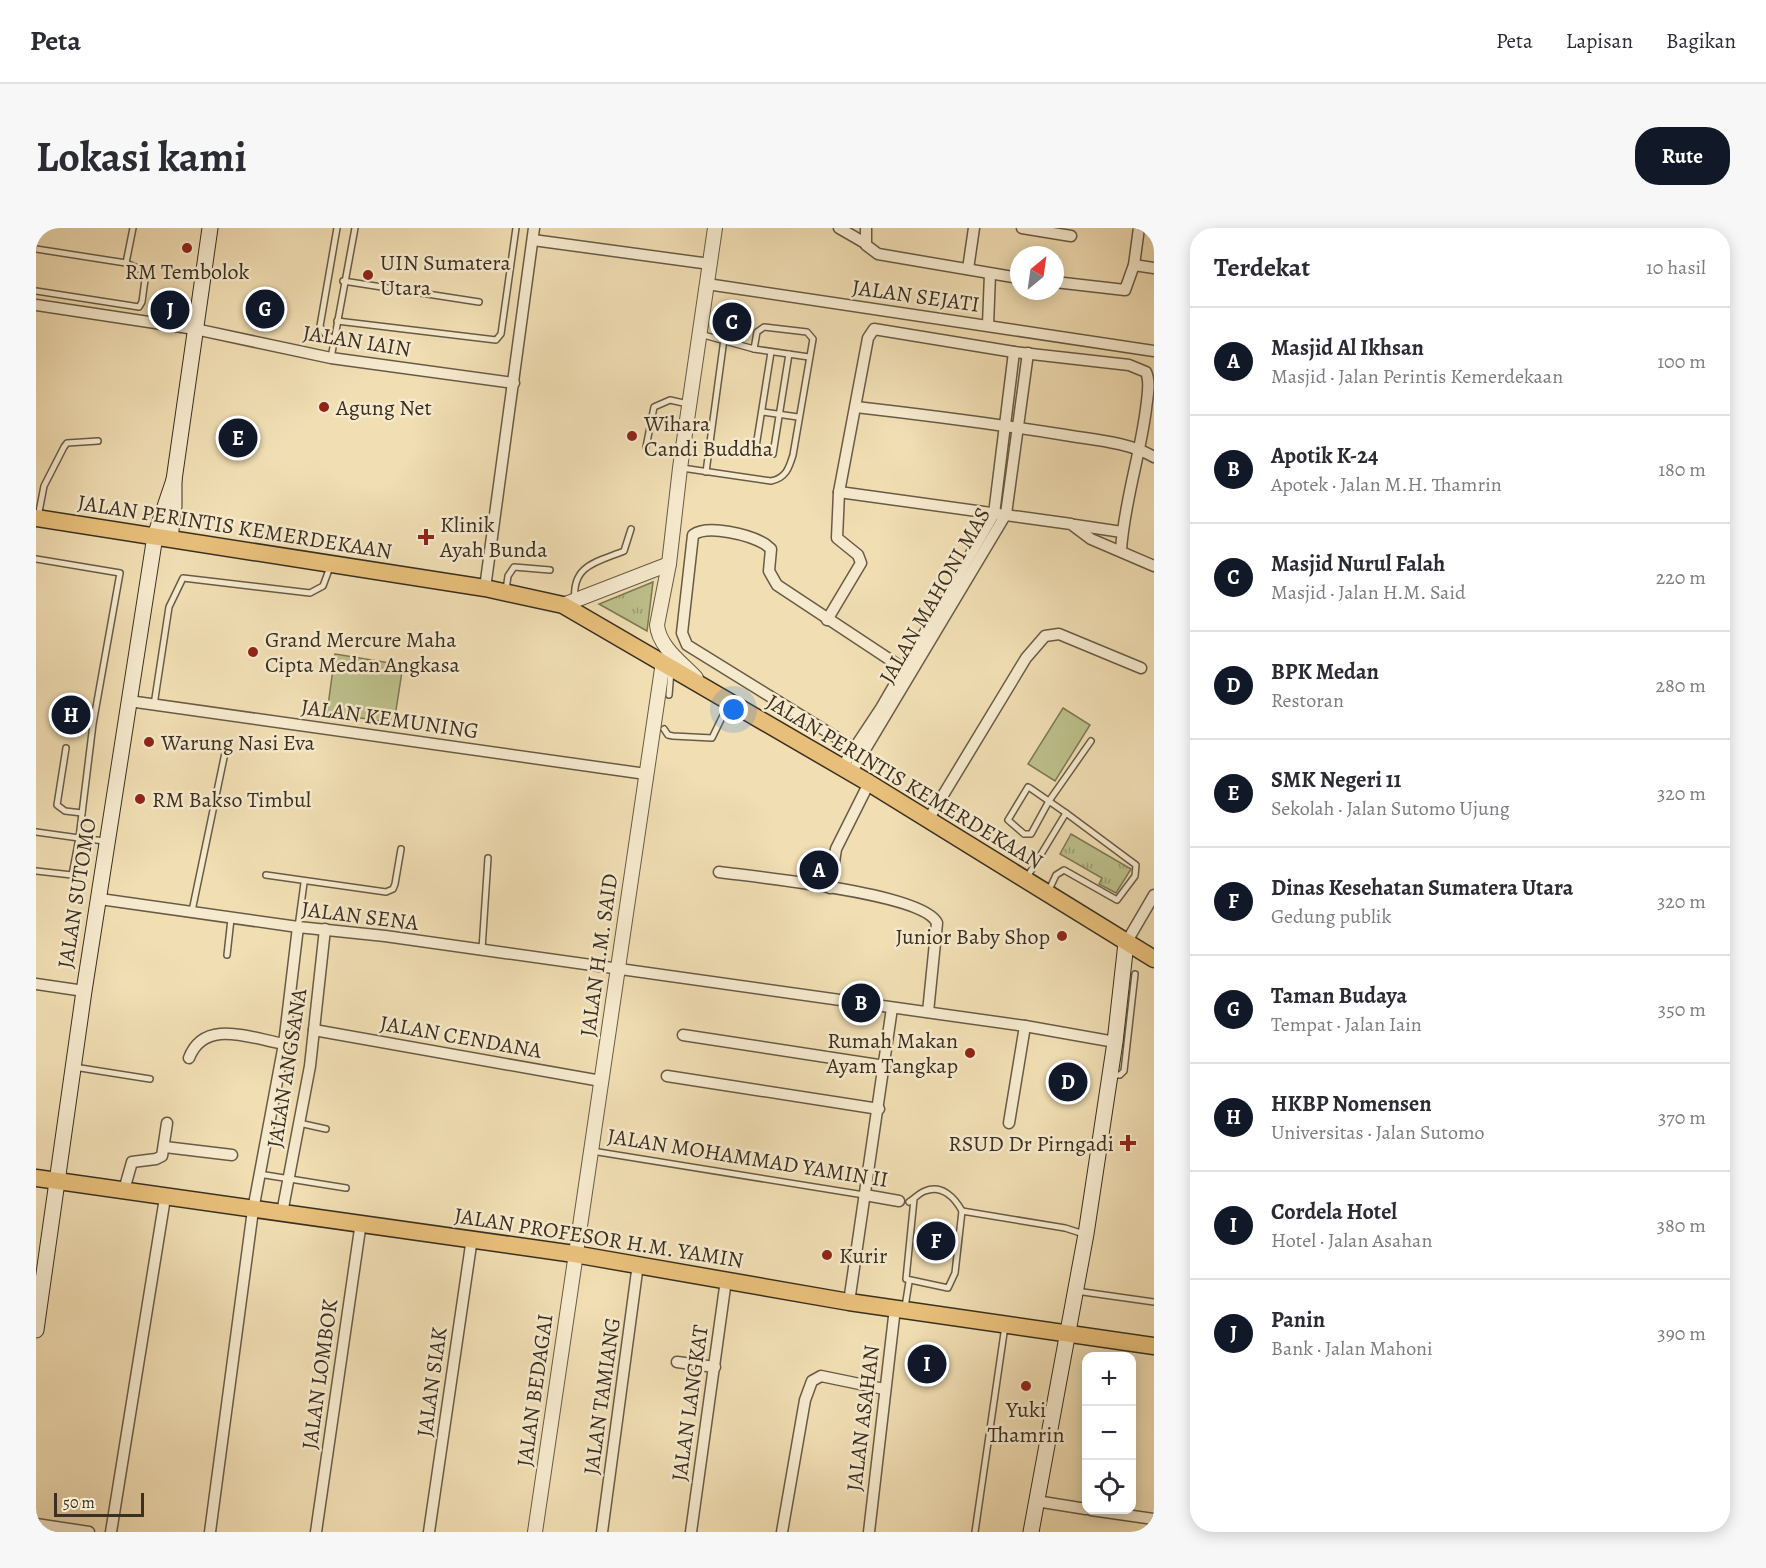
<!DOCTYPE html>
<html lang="id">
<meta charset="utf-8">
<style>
body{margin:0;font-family:Alegreya,serif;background:#f7f7f7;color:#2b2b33}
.controls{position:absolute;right:18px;bottom:18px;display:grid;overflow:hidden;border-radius:12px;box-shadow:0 3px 15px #0003}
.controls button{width:54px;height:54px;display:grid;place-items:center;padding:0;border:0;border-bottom:2px solid #e1e1e2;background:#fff;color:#2b2b33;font:30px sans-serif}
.compass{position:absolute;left:974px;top:18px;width:54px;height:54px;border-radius:50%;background:#fff;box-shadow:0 3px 15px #0003;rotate:29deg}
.scale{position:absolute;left:18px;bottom:15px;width:90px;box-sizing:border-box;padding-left:6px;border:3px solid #3a2f21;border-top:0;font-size:16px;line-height:21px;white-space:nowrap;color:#3a2f21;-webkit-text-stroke:4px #f6eace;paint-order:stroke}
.you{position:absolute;left:698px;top:482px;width:21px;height:21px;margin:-15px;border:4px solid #fff;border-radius:50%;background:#1a73e8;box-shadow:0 0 0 9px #1a73e833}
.badge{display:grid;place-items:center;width:39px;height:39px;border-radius:50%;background:#111827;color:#fff;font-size:20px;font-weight:700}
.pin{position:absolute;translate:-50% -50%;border:3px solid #fff;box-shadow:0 2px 6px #0006}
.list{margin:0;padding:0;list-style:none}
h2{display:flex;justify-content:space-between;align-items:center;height:78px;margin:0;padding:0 24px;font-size:26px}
h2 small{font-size:20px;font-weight:400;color:#7c7c81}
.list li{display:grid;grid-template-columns:39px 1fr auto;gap:18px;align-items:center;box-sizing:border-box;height:108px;padding:0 24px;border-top:2px solid #e1e1e2}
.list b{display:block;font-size:22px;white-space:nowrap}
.list p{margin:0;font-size:20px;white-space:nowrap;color:#7c7c81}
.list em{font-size:20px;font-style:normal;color:#7c7c81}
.icon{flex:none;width:33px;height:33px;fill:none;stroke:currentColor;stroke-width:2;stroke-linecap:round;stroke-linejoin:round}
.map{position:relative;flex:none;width:1118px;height:1304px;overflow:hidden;border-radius:24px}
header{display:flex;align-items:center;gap:36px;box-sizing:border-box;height:84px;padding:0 30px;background:#fff;border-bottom:2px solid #e1e1e2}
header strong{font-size:28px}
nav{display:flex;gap:33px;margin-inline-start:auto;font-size:21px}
.intro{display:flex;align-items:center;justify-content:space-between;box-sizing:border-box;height:144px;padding:0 36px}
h1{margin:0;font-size:42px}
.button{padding:15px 27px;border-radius:24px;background:#111827;color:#fff;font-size:21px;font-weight:700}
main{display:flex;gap:36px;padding:0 36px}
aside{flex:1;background:#fff;border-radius:24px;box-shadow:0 3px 15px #0003}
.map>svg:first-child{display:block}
</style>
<header>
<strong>Peta</strong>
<nav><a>Peta</a><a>Lapisan</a><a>Bagikan</a></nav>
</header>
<div class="intro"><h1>Lokasi kami</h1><a class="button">Rute</a></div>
<main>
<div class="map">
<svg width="1118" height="1304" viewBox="0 0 1118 1304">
<defs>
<pattern id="grass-tufts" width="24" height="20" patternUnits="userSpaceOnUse" patternTransform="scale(1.5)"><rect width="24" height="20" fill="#bdc08b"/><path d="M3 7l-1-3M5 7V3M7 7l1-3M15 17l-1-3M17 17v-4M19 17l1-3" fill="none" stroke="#9b9c71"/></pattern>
</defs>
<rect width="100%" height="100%" fill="#f1deb3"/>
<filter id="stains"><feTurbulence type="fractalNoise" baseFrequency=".00333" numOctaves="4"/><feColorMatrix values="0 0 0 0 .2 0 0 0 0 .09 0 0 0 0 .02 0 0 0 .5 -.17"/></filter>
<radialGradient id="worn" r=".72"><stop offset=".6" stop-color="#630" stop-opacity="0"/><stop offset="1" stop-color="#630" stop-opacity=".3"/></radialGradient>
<!-- grass -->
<g fill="url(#grass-tufts)" stroke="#7c7856" stroke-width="1.5">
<path d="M617 354 611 403 563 376Z"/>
<path d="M1035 606 1095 641 1080 665 1063 656 1066 650 1024 626Z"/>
</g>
<!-- pitch -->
<g fill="#bdc08b" stroke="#7c7856" stroke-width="1.5">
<path d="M299 426 367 437 358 495 291 485Z"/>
<path d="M1027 480 1054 497 1019 553 992 536Z"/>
</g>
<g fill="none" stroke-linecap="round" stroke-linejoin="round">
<!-- service casing -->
<g stroke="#685b46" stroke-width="8">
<g id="service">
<path d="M0 21 90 35 97 0"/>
<path d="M307 53 443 74"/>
<path d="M0 63 103 79 106 74 110 44 90 35"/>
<path d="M301 93 460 112 465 106 480 0"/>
<path d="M298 111 289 106 284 98 301 0"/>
<path d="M718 121 773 129"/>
<path d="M295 130 319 0"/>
<path d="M727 184 762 189"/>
<path d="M610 219 618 179 634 172 652 176"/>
<path d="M719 225 735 124"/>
<path d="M737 226 753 126"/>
<path d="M646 240 735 253C750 250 753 240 757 227L777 111 771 104 728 99 721 104 718 121 664 106"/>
<path d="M670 244 688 111"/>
<path d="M2 289 8 258 28 219 31 215 62 213"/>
<path d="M0 331 84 345 57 496 43 610 69 613"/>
<path d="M470 362 472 348 478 339 514 342"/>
<path d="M539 373C535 337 561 334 588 323L595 301"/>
<path d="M633 467 635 443"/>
<path d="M118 477 133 379 147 350 274 365 287 358 294 339"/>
<path d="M628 501 632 507 637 508 676 510 692 477"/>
<path d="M30 520 21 577 29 583 46 585"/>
<path d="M1030 585 994 560 992 559 972 592 988 606H995L1013 573 1055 513"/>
<path d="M0 604 43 610 36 647 0 643"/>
<path d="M230 647 350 664 357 661 359 656 365 621"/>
<path d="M990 651 1030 585 1100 637 1099 648 1081 672 1028 642 1020 647 1013 662"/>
<path d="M156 683 190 520"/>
<path d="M262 699 268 655"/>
<path d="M446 721 452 630"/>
<path d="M191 727 195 691"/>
<path d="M38 839 114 851"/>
<path d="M1076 847H1084L1088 843 1099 746"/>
<path d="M263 895 290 901"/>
<path d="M556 923 828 967"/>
<path d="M223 946 310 960"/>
<path d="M873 974C878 971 883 965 889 963 906 956 919 970 926 983L919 1045 912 1060 870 1051 878 971"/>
<path d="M926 983 1029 1000 1048 1006"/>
<path d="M1040 1063 1118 1074"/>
<path d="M869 1079 873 1054"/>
<path d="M939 1304 969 1098"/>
</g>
</g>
<!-- minor casing -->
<g stroke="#685b46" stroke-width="13">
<g id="minor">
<path d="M803 0 829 15"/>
<path d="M830 0V17L842 26 983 50"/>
<path d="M986 0 1035 8"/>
<path d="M497 12 674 36"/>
<path d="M1098 37 1118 40"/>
<path d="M932 41 938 0"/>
<path d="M1019 54 1089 62 1098 37 1103 0"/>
<path d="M671 56 1118 123"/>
<path d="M0 77 159 101 295 130 478 155"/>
<path d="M952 97 954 46"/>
<path d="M820 179C890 187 960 196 1029 207 1059 212 1092 214 1118 229"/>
<path d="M803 264 1035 296 1055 311 1118 338"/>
<path d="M1039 297 1086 304"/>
<path d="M449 360 498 0"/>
<path d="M791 392 825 335 822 327 801 310 803 264 832 110 838 101 978 124 1093 137 1110 144C1115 155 1111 170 1110 181 1104 228 1088 275 1085 322"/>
<path d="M93 473 610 546"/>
<path d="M827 526 651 417 646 405 657 307C672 296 714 307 729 316L735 321 733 343 741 357 868 441"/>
<path d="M806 539 845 480 958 286 978 124"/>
<path d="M815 545 970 286 992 125"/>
<path d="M892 592 990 430 1009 408 1023 406 1105 440"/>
<path d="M683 644C719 649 888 665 901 695L892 784"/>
<path d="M794 660 800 621 833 555"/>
<path d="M64 671 262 699 349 708 989 798 1079 814"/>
<path d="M1090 715 1118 667"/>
<path d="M0 756 48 763"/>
<path d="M278 802 565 853"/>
<path d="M647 807 849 838"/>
<path d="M153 830C168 790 214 810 248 816"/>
<path d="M631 848 843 881"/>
<path d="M973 895 989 798"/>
<path d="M129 919 196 927"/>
<path d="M88 962 96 934 120 931 126 928 131 895"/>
<path d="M829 967 863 973"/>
<path d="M246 985 274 838 289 701"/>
<path d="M813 1074 856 780"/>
<path d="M641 1134 679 1139"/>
<path d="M1000 1273 1050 1281"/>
<path d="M1055 1282 1118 1291"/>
<path d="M0 1296 53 1304"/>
<path d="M75 1304 129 970"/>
<path d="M174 1304 217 982 248 816 262 699"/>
<path d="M280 1304 325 994"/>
<path d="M393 1304 436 1010"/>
<path d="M566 1304 602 1036"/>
<path d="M655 1304 690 1052"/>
<path d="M746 1304 769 1172 776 1153 785 1148 848 1161"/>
<path d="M833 1304 859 1080"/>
</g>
</g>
<!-- tertiary casing -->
<g stroke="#685b46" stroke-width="16">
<g id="tertiary">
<path d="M527 377 633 336"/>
<path d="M660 450C646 435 623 419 621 397L633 336 644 240 679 0"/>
<path d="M499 1304 627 434"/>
</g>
</g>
<!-- secondary casing -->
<g stroke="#3a2f21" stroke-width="17">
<g id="secondary">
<path d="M134 310 138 278V252L174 0"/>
<path d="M0 1102 48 763 119 308 138 252"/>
<path d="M995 1304 1050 1006 1079 814 1090 715"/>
</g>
</g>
<!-- primary casing -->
<g stroke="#3a2f21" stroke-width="19">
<g id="primary">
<path d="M0 290 449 360 527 377 833 555 1118 731"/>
<path d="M0 950 538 1026 813 1074 1118 1118"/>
</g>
</g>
<!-- service -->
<use href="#service" stroke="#f6eace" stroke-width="5"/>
<!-- minor -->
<use href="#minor" stroke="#f6eace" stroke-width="10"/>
<!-- tertiary -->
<use href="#tertiary" stroke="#f6eace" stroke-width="14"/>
<!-- secondary -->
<use href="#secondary" stroke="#f6eace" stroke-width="15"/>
<!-- primary -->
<use href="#primary" stroke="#e8bf7a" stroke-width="16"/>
</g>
<!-- markers -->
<g fill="#8f2418" stroke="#f6eace" stroke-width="2">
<circle cx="151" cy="20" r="6"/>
<circle cx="332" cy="47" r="6"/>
<circle cx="288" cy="179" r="6"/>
<circle cx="596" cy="208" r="6"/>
<path d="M387 300h6v6h6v6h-6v6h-6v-6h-6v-6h6z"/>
<circle cx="217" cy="424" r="6"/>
<circle cx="113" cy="514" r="6"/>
<circle cx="104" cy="571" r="6"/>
<circle cx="1026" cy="708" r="6"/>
<circle cx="934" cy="825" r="6"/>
<path d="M1089 906h6v6h6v6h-6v6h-6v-6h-6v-6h6z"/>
<circle cx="791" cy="1027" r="6"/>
<circle cx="990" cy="1158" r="6"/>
</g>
<g text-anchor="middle" stroke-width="5" stroke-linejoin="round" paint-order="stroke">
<!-- poi labels -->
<g font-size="22" fill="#3a2f21" stroke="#f6eace" text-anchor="start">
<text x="344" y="42">UIN Sumatera<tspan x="344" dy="25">Utara</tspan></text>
<text x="151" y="51" text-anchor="middle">RM Tembolok</text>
<text x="300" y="187">Agung Net</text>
<text x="608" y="203">Wihara<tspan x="608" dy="25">Candi Buddha</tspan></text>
<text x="404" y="304">Klinik<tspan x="404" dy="25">Ayah Bunda</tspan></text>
<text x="229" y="419">Grand Mercure Maha<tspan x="229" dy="25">Cipta Medan Angkasa</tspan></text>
<text x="125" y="522">Warung Nasi Eva</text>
<text x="116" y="579">RM Bakso Timbul</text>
<text x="1014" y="716" text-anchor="end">Junior Baby Shop</text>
<text x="922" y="820" text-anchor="end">Rumah Makan<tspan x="922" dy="25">Ayam Tangkap</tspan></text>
<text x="1078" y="923" text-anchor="end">RSUD Dr Pirngadi</text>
<text x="803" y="1035">Kurir</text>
<text x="990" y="1189" text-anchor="middle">Yuki<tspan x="990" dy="25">Thamrin</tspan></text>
</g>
<!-- street labels -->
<g font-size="22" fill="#3a2f21" stroke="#f6eace">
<text transform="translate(880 67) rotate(8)" y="8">JALAN SEJATI</text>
<text transform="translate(321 112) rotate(9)" y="8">JALAN IAIN</text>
<text transform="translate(199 298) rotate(9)" y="8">JALAN PERINTIS KEMERDEKAAN</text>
<text transform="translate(898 367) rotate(-60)" y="8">JALAN MAHONI MAS</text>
<text transform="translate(354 490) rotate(8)" y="8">JALAN KEMUNING</text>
<text transform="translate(869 553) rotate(31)" y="8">JALAN PERINTIS KEMERDEKAAN</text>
<text transform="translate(40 665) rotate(-81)" y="8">JALAN SUTOMO</text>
<text transform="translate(324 687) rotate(7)" y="8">JALAN SENA</text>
<text transform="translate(562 727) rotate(-82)" y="8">JALAN H.M. SAID</text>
<text transform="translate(425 808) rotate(10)" y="8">JALAN CENDANA</text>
<text transform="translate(250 840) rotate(-81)" y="8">JALAN ANGSANA</text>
<text transform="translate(712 929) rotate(9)" y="8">JALAN MOHAMMAD YAMIN II</text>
<text transform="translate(563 1009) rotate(9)" y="8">JALAN PROFESOR H.M. YAMIN</text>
<text transform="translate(283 1146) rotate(-82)" y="8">JALAN LOMBOK</text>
<text transform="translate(395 1154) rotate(-82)" y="8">JALAN SIAK</text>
<text transform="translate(498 1162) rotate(-82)" y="8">JALAN BEDAGAI</text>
<text transform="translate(565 1168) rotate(-82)" y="8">JALAN TAMIANG</text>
<text transform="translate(653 1175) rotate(-82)" y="8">JALAN LANGKAT</text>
<text transform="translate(826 1190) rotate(-83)" y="8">JALAN ASAHAN</text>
</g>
</g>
<rect width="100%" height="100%" filter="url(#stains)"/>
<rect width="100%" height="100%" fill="url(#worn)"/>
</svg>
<div class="controls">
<button>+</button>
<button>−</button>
<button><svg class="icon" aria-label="locate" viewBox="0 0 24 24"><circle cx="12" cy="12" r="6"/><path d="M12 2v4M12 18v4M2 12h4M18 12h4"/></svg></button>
</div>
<svg class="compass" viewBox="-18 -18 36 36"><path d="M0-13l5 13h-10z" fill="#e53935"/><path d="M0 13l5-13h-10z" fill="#7c7c81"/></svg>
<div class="scale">50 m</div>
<div class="you"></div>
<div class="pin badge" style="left:783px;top:642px">A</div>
<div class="pin badge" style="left:825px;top:775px">B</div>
<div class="pin badge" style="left:696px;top:94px">C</div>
<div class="pin badge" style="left:1032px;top:854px">D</div>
<div class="pin badge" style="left:202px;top:210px">E</div>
<div class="pin badge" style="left:900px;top:1013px">F</div>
<div class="pin badge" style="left:229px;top:81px">G</div>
<div class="pin badge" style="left:35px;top:487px">H</div>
<div class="pin badge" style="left:891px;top:1136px">I</div>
<div class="pin badge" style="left:134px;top:82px">J</div>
</div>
<aside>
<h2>Terdekat<small>10 hasil</small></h2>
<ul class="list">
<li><span class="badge">A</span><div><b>Masjid Al Ikhsan</b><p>Masjid · Jalan Perintis Kemerdekaan</p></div><em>100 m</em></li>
<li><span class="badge">B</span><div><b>Apotik K-24</b><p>Apotek · Jalan M.H. Thamrin</p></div><em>180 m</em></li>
<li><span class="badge">C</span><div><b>Masjid Nurul Falah</b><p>Masjid · Jalan H.M. Said</p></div><em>220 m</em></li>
<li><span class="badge">D</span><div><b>BPK Medan</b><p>Restoran</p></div><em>280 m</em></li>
<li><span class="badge">E</span><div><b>SMK Negeri 11</b><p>Sekolah · Jalan Sutomo Ujung</p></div><em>320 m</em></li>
<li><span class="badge">F</span><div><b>Dinas Kesehatan Sumatera Utara</b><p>Gedung publik</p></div><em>320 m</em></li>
<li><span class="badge">G</span><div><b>Taman Budaya</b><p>Tempat · Jalan Iain</p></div><em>350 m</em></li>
<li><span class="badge">H</span><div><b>HKBP Nomensen</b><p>Universitas · Jalan Sutomo</p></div><em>370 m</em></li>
<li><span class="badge">I</span><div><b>Cordela Hotel</b><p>Hotel · Jalan Asahan</p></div><em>380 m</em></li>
<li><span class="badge">J</span><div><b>Panin</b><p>Bank · Jalan Mahoni</p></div><em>390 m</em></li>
</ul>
</aside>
</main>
